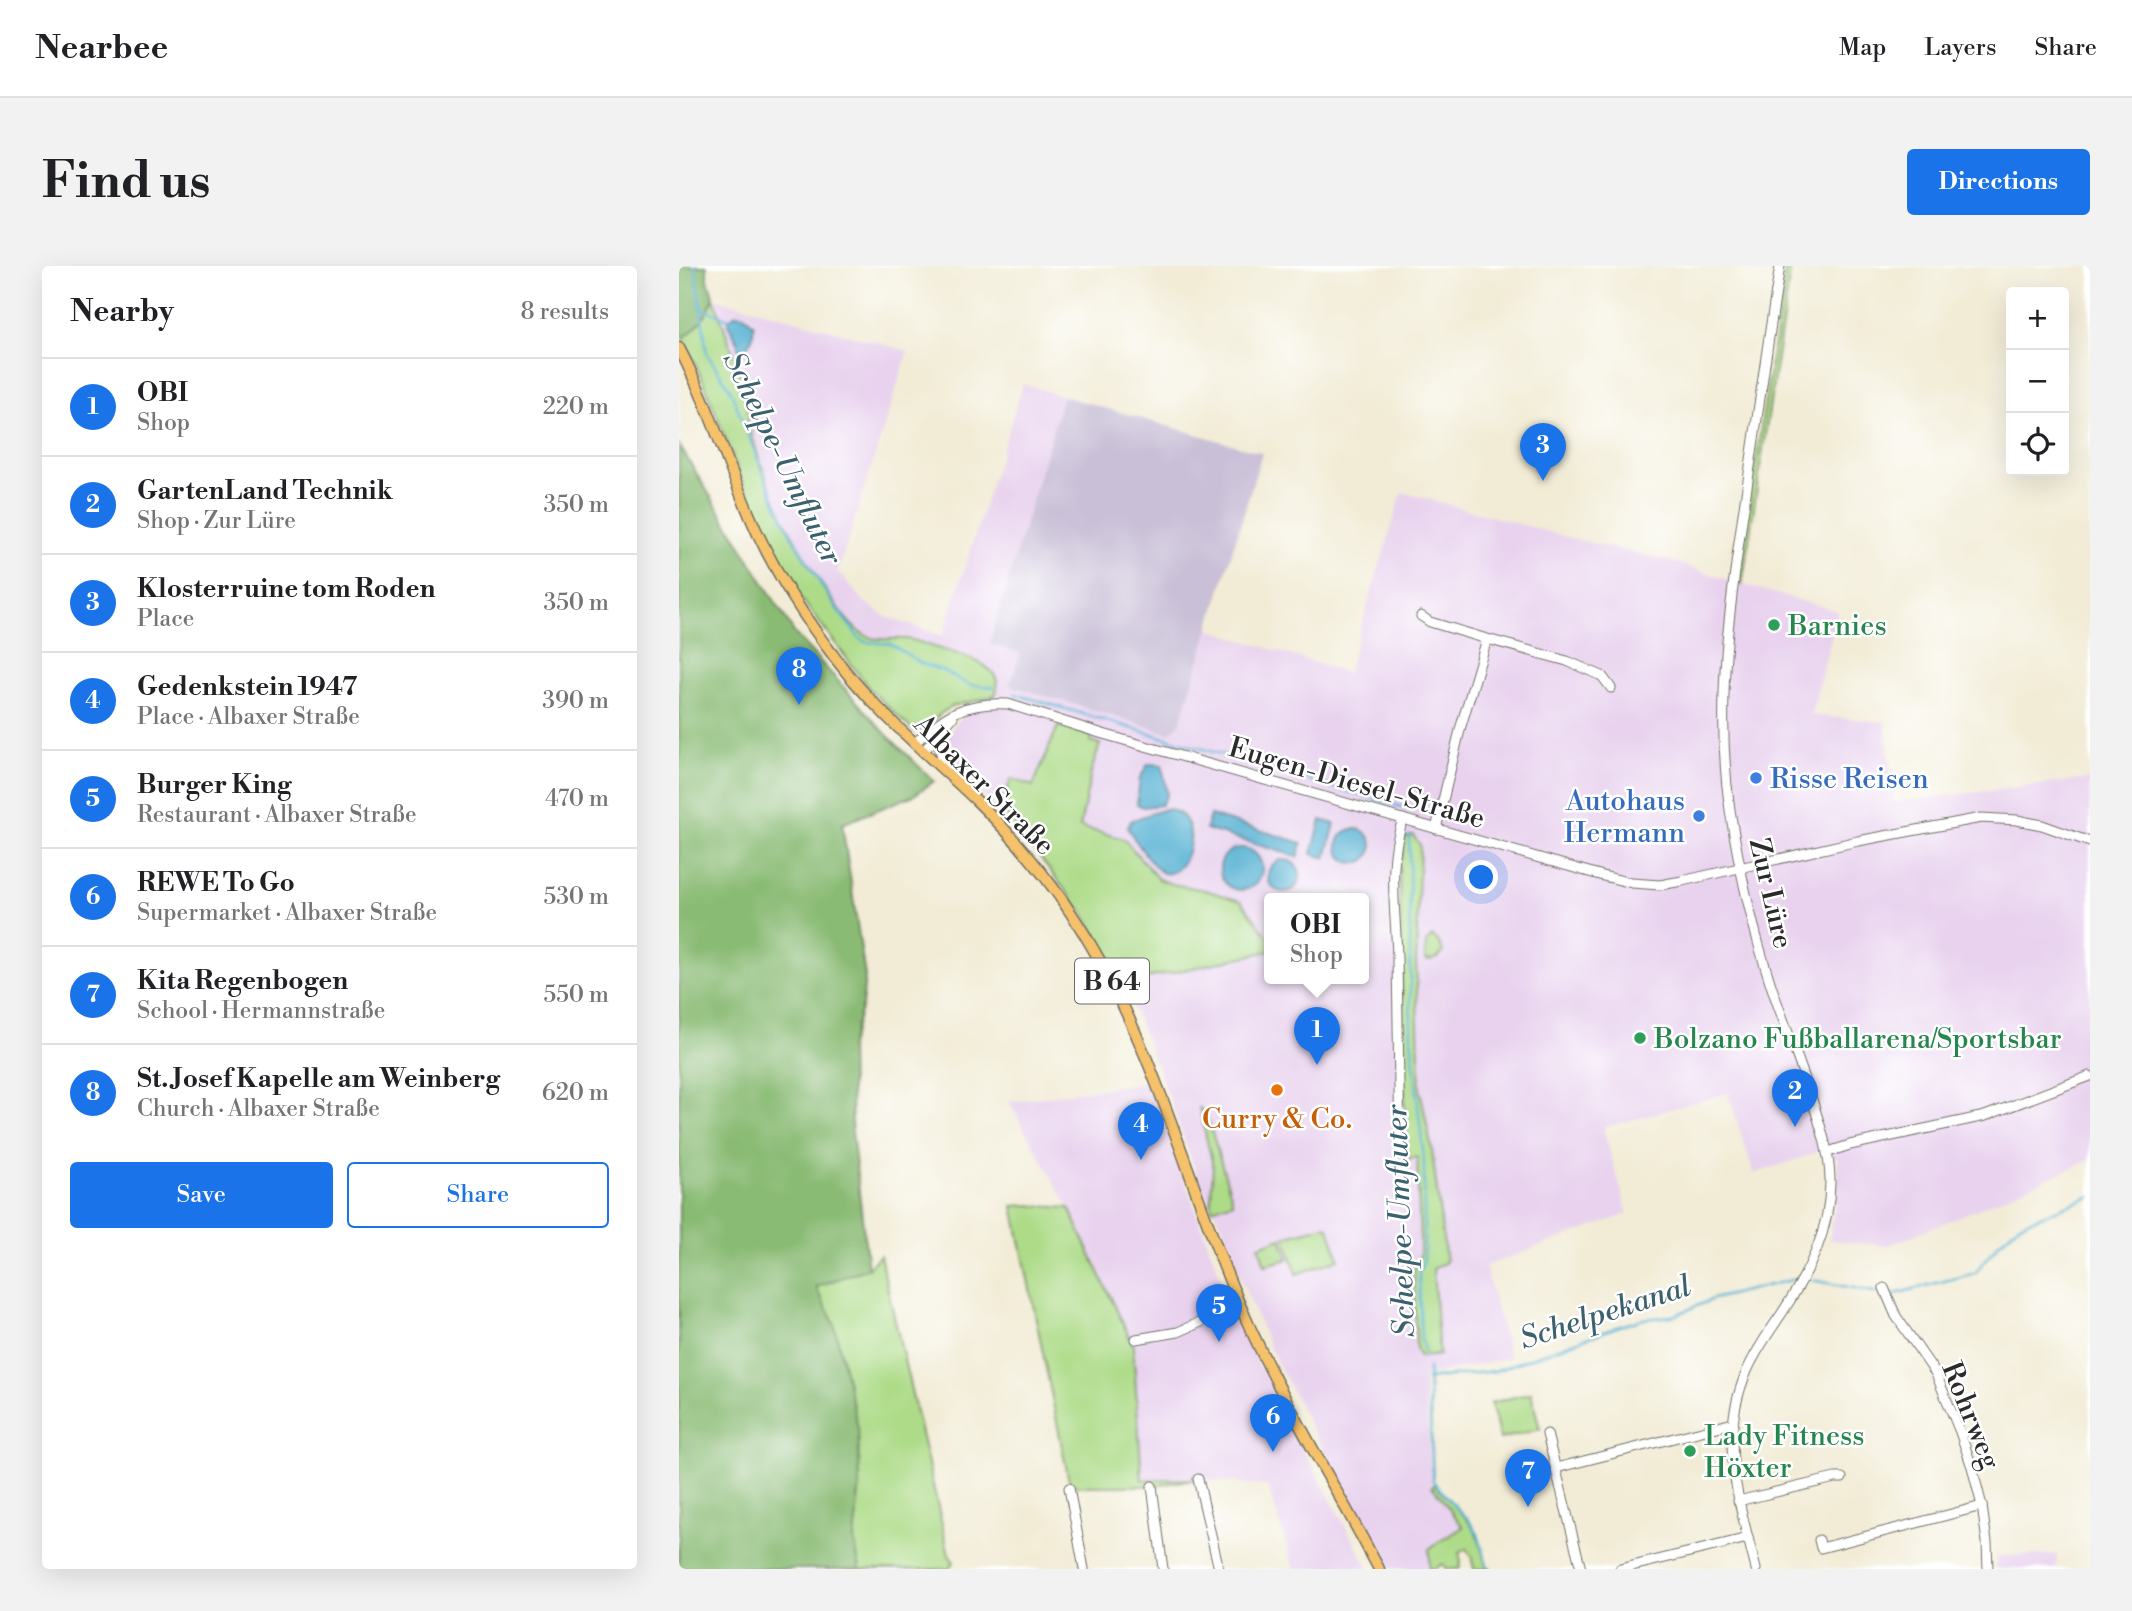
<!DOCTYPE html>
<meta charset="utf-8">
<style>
body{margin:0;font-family:"Libre Bodoni",serif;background:#f2f2f2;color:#202124}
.controls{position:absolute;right:21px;top:21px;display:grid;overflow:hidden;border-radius:7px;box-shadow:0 7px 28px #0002}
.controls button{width:63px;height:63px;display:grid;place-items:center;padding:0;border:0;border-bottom:2px solid #e0e0e0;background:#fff;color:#202124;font:35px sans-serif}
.you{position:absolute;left:803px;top:612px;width:24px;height:24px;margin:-18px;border:5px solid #fff;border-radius:50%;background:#1a73e8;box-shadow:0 0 0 10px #1a73e833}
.badge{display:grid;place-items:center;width:46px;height:46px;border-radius:50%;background:#1a73e8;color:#fff;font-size:23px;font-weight:700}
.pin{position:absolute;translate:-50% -58px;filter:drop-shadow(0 2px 4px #0008)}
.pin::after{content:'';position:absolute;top:37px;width:24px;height:21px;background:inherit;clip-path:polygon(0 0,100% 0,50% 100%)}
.popup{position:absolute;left:585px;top:627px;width:105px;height:91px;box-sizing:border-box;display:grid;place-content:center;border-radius:7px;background:#fff;filter:drop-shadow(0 2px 5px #0005);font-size:23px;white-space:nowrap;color:#757577}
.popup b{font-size:26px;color:#202124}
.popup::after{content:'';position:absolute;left:50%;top:100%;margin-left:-14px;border:14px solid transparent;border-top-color:#fff}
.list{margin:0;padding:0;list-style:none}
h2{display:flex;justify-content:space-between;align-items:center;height:91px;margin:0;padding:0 28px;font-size:30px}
h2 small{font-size:23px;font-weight:400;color:#757577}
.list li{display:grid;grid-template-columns:46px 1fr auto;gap:21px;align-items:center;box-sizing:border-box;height:98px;padding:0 28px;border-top:2px solid #e0e0e0}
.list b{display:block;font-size:26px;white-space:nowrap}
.list p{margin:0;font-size:23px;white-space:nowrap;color:#757577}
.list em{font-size:23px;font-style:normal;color:#757577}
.actions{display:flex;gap:14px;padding:21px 28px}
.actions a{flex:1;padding:16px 0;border:2px solid #1a73e8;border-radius:7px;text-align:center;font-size:24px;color:#1a73e8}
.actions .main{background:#1a73e8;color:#fff}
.icon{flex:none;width:38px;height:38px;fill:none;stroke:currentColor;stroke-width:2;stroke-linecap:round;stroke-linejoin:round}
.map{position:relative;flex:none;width:1411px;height:1303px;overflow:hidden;border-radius:7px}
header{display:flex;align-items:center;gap:42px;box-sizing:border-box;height:98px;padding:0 35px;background:#fff;border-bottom:2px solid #e0e0e0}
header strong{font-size:33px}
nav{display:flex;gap:38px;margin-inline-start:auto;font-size:24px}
.intro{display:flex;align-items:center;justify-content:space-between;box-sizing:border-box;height:168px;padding:0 42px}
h1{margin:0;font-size:49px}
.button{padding:18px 32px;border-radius:7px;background:#1a73e8;color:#fff;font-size:24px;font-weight:700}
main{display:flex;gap:42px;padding:0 42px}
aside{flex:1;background:#fff;border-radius:7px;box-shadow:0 7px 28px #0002}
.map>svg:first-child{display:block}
</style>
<header>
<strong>Nearbee</strong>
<nav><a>Map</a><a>Layers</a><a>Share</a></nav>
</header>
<div class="intro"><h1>Find us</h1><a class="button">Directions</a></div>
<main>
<aside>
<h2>Nearby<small>8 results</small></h2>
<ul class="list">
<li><span class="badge">1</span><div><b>OBI</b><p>Shop</p></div><em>220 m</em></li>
<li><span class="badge">2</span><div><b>GartenLand Technik</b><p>Shop · Zur Lüre</p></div><em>350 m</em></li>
<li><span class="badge">3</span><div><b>Klosterruine tom Roden</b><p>Place</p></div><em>350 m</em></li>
<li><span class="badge">4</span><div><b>Gedenkstein 1947</b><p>Place · Albaxer Straße</p></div><em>390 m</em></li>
<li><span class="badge">5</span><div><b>Burger King</b><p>Restaurant · Albaxer Straße</p></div><em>470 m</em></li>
<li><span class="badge">6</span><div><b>REWE To Go</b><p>Supermarket · Albaxer Straße</p></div><em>530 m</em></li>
<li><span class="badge">7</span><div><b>Kita Regenbogen</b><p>School · Hermannstraße</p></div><em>550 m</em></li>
<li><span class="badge">8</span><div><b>St. Josef Kapelle am Weinberg</b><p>Church · Albaxer Straße</p></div><em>620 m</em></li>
</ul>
<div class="actions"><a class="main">Save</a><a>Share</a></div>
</aside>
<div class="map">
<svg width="1411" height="1303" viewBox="0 0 1411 1303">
<rect width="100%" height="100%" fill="#fff"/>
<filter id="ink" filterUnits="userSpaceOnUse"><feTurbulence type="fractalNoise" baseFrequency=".0143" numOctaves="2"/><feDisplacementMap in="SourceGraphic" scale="14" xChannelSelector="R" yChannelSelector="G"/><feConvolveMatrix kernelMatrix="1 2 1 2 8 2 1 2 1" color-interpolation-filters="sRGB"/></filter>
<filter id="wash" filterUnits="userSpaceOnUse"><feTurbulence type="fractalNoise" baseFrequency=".00686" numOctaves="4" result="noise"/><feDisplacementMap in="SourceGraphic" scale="28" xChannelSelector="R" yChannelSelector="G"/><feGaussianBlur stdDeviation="1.57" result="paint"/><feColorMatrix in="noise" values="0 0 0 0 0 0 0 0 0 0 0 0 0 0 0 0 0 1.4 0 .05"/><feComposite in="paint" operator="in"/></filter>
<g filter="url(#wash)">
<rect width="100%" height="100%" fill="#f2ecd6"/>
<!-- built -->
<g fill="#e8d2ee" fill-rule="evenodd">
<path d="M35 32 229 85 159 306 186 336 207 351 264 370 344 118 384 130 310 377 342 387 330 419 501 458 529 363 668 407 723 226 896 273 998 297 1058 317 1159 345 1132 449 1206 456 1215 536 1411 513V894L1296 944 1208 980 1150 974 1157 935 1159 893 1139 886 1075 908 1049 827 924 862 949 948 806 1000 831 1092 745 1110 753 1220 785 1262 750 1283V1303H710L624 1146 592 1084 560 1009 546 964 525 928 493 839 463 762 440 713 403 649 361 593 316 540 283 508 268 485V473L274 461 284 450 318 424 227 373 211 375 193 372 182 367 167 352 133 303 112 265 88 213 72 164 65 124ZM591 633H685V713H591Z"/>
<path d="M469 816 542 1013 573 1081 579 1099 593 1119 608 1154 690 1303H615L589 1220 519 1213 462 1215 454 1079 390 942 330 836Z"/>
<path d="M1378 1288 1377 1303H1317V1290Z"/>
</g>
<!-- industrial -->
<path fill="#c9bfd7" d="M384 130 583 187 501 458 490 467 330 419 342 387 310 378Z"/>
<!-- green -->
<g fill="#addb88" stroke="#6c835a" stroke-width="2">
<path d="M1107 0H1112L1063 319 1058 317Z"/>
<path d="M35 32C45 62 57 93 65 123 68 137 68 152 72 166 87 220 113 274 144 320 155 336 165 354 181 366 197 378 210 371 227 373 237 374 248 379 258 382 277 388 330 398 316 429 305 435 291 435 278 439 264 443 253 456 243 465L238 466 232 463 191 423 119 328 71 234 23 112 4 72C20 61 27 49 35 32Z"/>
<path d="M379 460 413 470 412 476 421 478 412 506 401 561 445 573 479 613 493 618 526 624 562 635 591 673V685L445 717 406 649 322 542 332 513 354 520Z"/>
<path d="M734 569 741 579 737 694 741 823 753 885 767 996 754 1003 760 1089 741 1091 737 1083 735 1003 741 989V972L738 891 731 893 727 880 720 594 723 592 726 571Z"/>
<path d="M753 670 760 676 764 686 759 692 749 695 746 692 747 677Z"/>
<path d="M520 841 528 850 554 936 533 943 532 934 534 900Z"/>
<path d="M348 939 390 942 454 1079 463 1214 519 1213 473 1220H391L334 940Z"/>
<path d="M646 960 650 962 660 993 618 1008 605 971Z"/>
<path d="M602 972 609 993 586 999 580 980Z"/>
<path d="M201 989 270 1289 275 1296 270 1303H181L175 1274 181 1216 178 1162 136 1021 189 1002Z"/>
<path d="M537 1016 546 1023C546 1034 538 1047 526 1042L525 1038 536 1024Z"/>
<path d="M852 1127 861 1163 821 1173 812 1137Z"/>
<path d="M756 1218C768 1235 788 1248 797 1267 802 1277 804 1290 807 1300L811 1301V1303H795L792 1290 787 1283 780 1287 782 1295 780 1303H767L764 1298 755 1303H750V1283L784 1261 753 1220Z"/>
</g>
<!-- forest -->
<g fill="#8abb74" stroke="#5a7350" stroke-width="2">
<path d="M0 0H28V12L35 32C27 49 20 61 4 72L0 65Z"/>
<path d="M0 179 116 368 208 469 255 515 235 529 163 558 186 710 183 739 171 780 173 866 189 1002 137 1021 155 1057 179 1162 181 1216 175 1274 181 1303H0Z"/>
</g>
<!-- water -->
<g fill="#55b1d3" stroke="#406e7f" stroke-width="2">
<path d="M57 48 65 49 75 59 73 73 65 84H59V76L49 58 50 53Z"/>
<path d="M469 498 483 499 488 528 482 539 464 541 458 538 461 512Z"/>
<path d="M486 543C529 546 509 613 485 607 475 604 454 571 448 561L453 554Z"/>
<path d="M531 549 623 577 619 591 527 563Z"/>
<path d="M642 554 656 558 647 592 633 588Z"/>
<circle cx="676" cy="580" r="17"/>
<circle cx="562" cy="603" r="21"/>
<circle cx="605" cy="610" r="16"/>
</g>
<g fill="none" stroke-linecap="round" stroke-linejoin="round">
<!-- stream -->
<g stroke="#55b1d3" stroke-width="2.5">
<path d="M16 0 28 88 51 123 92 226 112 269 153 336 180 372 186 376 212 378 241 397 262 404 291 419 314 421"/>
<path d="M22 42 50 53"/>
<path d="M336 428 726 542"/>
<path d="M730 570 732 771 745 896V992L740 1008 742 1073 746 1088"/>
<path d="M1133 1014 1205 1028"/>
<path d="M1212 1029 1296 1007 1321 976 1341 958 1411 931"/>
<path d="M749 1101 754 1215 772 1236 789 1253 799 1268 809 1303"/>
<path d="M748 1113 816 1105 938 1061 964 1053 994 1050 1034 1033 1116 1013"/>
</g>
</g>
</g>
<g filter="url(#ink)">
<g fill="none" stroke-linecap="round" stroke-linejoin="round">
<!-- minor casing -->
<g stroke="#716f67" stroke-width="11">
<g id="minor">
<path d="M742 350 751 356 808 373 782 460 757 563"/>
<path d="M808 373 888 395 923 410 932 422"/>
<path d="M262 466 261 484 268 506"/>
<path d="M235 478C266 448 285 436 329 438L424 468 924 610 953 617 981 619 1003 615 1179 575 1302 552 1338 554 1363 559 1411 576"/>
<path d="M244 486 274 451"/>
<path d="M721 886C720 821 719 757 718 692 717 646 708 598 724 553"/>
<path d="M1149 886 1171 879 1306 850 1411 810"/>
<path d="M1205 1022 1217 1050 1257 1108 1281 1166 1293 1201 1303 1240 1308 1276 1309 1303"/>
<path d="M457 1073 499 1066 561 1039"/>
<path d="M868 1168 902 1303"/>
<path d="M877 1202 1054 1157"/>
<path d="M519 1213 540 1303"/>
<path d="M473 1220 484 1303"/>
<path d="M390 1222 405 1303"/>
<path d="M1059 1235 1156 1212H1163"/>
<path d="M1140 1274 1142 1282 1303 1240"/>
<path d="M941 1303 1069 1272"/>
<path d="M1077 1303C1060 1235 1038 1173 1068 1105 1077 1084 1091 1065 1103 1047 1130 1006 1151 965 1151 916 1151 890 1144 868 1136 843 1123 800 1105 759 1091 716 1073 660 1060 602 1051 544 1035 436 1052 328 1068 221 1079 147 1089 74 1101 0"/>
</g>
</g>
<!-- major casing -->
<g stroke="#716f67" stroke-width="13">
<path id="major" d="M0 82C31 141 50 205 78 266 99 311 127 354 157 393 198 447 250 489 298 535 342 578 382 627 413 681 475 786 506 905 552 1018 592 1117 650 1208 700 1303"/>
</g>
<!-- minor -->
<use href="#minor" stroke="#fff" stroke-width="9"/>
<!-- major -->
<use href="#major" stroke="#f5c16b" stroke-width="10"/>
</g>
</g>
<!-- markers -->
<g fill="#2e9e5b" stroke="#fff" stroke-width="2.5">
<circle cx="1095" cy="359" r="7"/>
<circle cx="961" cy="772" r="7"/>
<circle cx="1011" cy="1185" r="7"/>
</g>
<g fill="#3f7fe0" stroke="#fff" stroke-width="2.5">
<circle cx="1077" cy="512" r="7"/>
<circle cx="1020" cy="550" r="7"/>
</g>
<circle fill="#e8710a" stroke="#fff" stroke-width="2.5" cx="598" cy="824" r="7"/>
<g text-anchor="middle" stroke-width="5" stroke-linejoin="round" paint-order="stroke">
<!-- shield labels -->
<rect fill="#fff" stroke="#6b6b6b" stroke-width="2" x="396" y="692.5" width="74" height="45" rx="5"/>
<g font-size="26" font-weight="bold" fill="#2b2b2b">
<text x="433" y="724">B 64</text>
</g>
<!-- leisure labels -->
<g font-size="28" fill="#27864d" stroke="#fff" text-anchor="start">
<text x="1109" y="369">Barnies</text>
<text x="975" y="782">Bolzano Fußballarena/Sportsbar</text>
<text x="1025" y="1179">Lady Fitness<tspan x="1025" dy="32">Höxter</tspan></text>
</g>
<!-- shop labels -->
<g font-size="28" fill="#366cbe" stroke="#fff" text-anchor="start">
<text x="1091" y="522">Risse Reisen</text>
<text x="1006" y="544" text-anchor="end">Autohaus<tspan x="1006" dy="32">Hermann</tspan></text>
</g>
<!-- street labels -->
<g font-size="28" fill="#2b2b2b" stroke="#fff">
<text transform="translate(678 516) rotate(16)" y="10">Eugen-Diesel-Straße</text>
<text transform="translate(306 518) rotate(45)" y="10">Albaxer Straße</text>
<text transform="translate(1093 627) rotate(77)" y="10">Zur Lüre</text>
<text transform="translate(1293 1149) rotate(68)" y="10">Rohrweg</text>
</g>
<!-- food labels -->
<g font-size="28" fill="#c56008" stroke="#fff">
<text x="598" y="862">Curry &amp; Co.</text>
</g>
<!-- water labels -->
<g font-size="30" font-style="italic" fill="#3c616e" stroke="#fff">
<text transform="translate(104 192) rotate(64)" y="10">Schelpe-Umfluter</text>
<text transform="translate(721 955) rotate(-92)" y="10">Schelpe-Umfluter</text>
<text transform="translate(926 1046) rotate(-18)" y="10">Schelpekanal</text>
</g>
</g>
</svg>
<div class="controls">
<button>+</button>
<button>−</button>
<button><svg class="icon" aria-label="locate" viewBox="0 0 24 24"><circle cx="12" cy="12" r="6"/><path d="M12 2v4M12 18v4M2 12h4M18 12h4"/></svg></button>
</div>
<div class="you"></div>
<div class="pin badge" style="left:638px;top:799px">1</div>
<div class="popup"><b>OBI</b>Shop</div>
<div class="pin badge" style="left:1116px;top:861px">2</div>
<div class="pin badge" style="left:864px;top:215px">3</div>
<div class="pin badge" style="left:462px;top:894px">4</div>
<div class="pin badge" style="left:540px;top:1076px">5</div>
<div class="pin badge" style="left:594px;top:1186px">6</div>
<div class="pin badge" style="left:849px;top:1241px">7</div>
<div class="pin badge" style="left:120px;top:439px">8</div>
</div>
</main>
